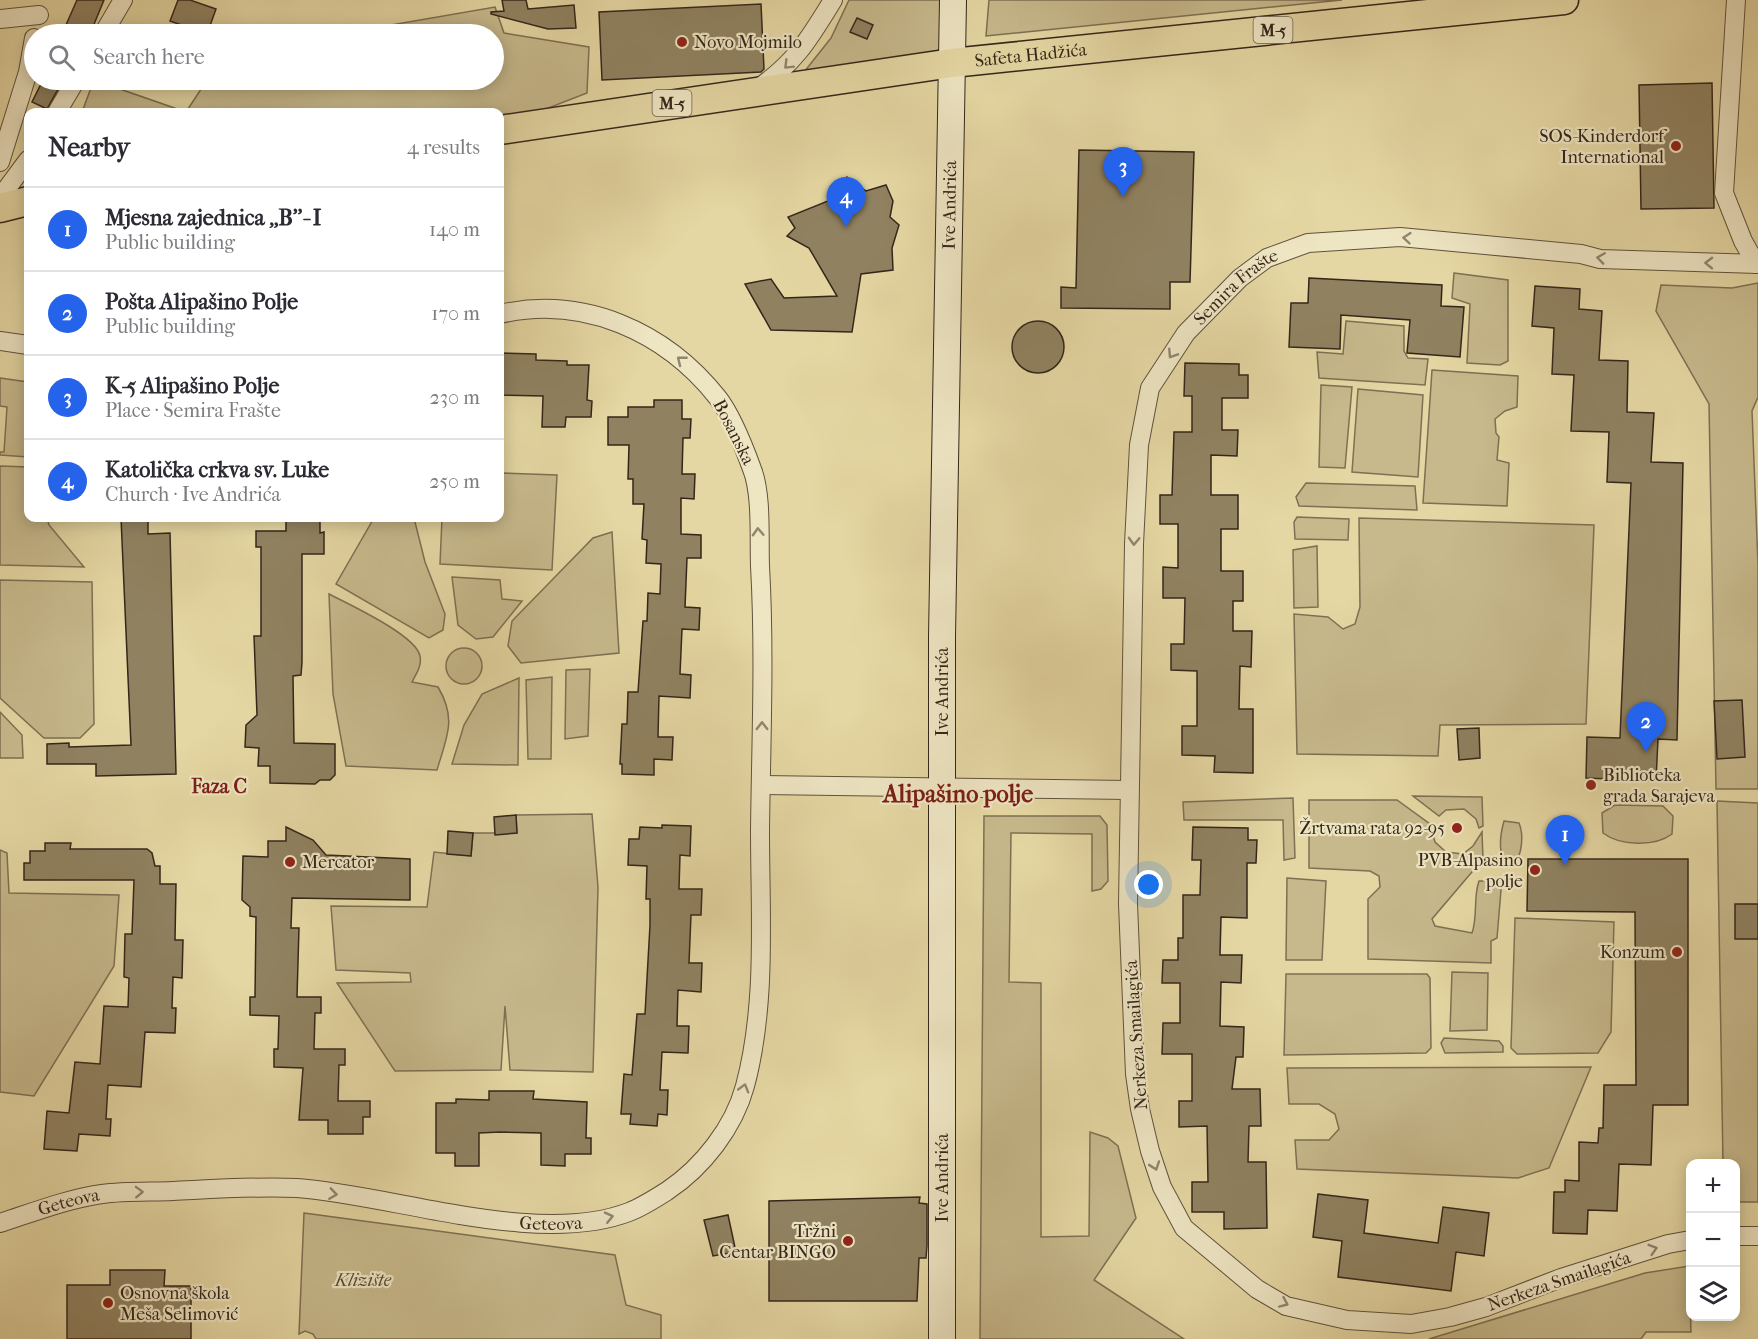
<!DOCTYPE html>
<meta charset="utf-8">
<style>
body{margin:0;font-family:"IM FELL French Canon",serif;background:#f7f7f7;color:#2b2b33}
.controls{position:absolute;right:18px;bottom:18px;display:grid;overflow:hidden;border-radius:12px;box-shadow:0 3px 15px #0003}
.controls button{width:54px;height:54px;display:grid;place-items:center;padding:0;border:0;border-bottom:2px solid #e1e1e2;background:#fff;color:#2b2b33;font:30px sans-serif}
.you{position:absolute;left:1149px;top:885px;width:21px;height:21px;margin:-15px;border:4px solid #fff;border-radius:50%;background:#1a73e8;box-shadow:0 0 0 9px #1a73e833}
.badge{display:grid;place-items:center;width:39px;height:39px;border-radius:50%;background:#2563eb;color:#fff;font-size:20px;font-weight:700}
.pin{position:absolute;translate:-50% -50px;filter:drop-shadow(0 2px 3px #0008)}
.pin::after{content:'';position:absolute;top:32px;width:21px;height:18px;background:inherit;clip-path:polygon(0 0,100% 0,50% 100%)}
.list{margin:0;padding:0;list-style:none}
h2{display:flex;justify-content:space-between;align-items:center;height:78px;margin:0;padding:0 24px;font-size:26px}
h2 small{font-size:20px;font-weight:400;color:#7c7c81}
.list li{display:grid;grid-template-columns:39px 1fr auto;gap:18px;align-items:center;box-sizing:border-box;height:84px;padding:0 24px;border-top:2px solid #e1e1e2}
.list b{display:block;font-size:22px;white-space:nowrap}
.list p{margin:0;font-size:20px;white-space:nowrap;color:#7c7c81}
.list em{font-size:20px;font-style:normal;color:#7c7c81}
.icon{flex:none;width:33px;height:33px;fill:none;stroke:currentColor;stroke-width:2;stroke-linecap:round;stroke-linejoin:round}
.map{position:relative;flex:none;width:1758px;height:1339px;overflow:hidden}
.search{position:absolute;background:#fff;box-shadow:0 3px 15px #0003;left:24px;top:24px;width:480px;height:66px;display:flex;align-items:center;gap:15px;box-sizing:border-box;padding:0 21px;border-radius:33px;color:#7c7c81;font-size:22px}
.panel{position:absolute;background:#fff;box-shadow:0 3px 15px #0003;left:24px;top:108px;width:480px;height:414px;border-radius:12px}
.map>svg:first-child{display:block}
</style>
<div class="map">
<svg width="1758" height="1339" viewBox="0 0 1758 1339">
<rect width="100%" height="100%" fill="#e5d7a3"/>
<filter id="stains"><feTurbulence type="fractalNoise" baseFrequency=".00333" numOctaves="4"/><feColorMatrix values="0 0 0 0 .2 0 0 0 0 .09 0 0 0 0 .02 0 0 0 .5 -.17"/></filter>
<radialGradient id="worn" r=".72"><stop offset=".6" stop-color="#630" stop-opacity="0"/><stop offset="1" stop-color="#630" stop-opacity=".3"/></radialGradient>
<!-- green -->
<g fill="#c7b98c" stroke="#7e7053" stroke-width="1.5">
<path d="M849 0H944L942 55 804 72 831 38Z"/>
<path d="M989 0H1342L986 36Z"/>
<path d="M495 7 504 33 589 47 587 93 533 114 500 119V112H82L94 80 186 112 207 80H494V34H339Z"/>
<path d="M1454 273 1508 280V361L1500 365 1467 363 1470 304 1452 298Z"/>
<path d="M1758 283V397L1752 411 1758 564V789H1716L1709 404 1656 311 1661 285 1732 288Z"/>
<path d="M1346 321 1404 326V351L1408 358 1428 359 1425 385 1319 378 1317 352 1343 354Z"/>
<path d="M1432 370 1518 376 1517 407 1505 411 1495 419 1496 433 1499 437 1497 460 1509 463 1507 506 1423 503Z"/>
<path d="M0 378 28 382V457L0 455V452H4L7 407 0 406Z"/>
<path d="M1321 385 1352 387 1345 468 1319 467Z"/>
<path d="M1358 389 1423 395 1418 477 1352 472Z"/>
<path d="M0 466 28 467V518H47L49 525 84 567 0 565Z"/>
<path d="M500 473 557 475 552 570 440 564 442 518H500Z"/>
<path d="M1306 483 1415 486 1417 510 1299 506 1296 497Z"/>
<path d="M1297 517 1349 519 1348 540 1295 539 1294 522Z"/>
<path d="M374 518H414L425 562 445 614 443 630 429 638 336 584Z"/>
<path d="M1359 518 1594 525 1586 724 1440 725 1438 756 1297 754 1294 614 1328 617 1343 629 1355 624 1360 607Z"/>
<path d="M612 532 619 653 521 663 508 646 512 621 593 538Z"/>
<path d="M1317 546 1318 607 1294 608 1293 550Z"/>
<path d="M452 577 500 580 502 599 522 601 493 637 476 639 458 625Z"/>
<path d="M0 580 92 582 94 724 80 738H44L0 698Z"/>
<path d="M329 594C348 604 416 635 420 656 422 666 416 674 412 682L438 687C457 719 447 736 437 770L346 766 333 694Z"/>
<circle cx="464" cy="666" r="18"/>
<path d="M590 669 588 736 565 739 566 670Z"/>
<path d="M552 677 551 759H528L526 680Z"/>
<path d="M519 678 518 765 452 764 464 725 482 694Z"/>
<path d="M0 712 22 735 23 758H0Z"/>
<path d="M1413 796 1482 797 1483 826 1479 828 1476 819 1464 809 1446 810 1439 816Z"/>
<path d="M1293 798 1295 858 1284 860 1283 820H1184L1183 802Z"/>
<path d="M1309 800H1397L1430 824 1435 842 1446 852 1463 854 1473 846 1482 832 1483 859 1432 919 1435 926 1472 933C1478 916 1473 898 1479 881H1496L1501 890 1497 938 1491 941V963L1368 959V899L1380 887 1379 876 1370 871 1309 868Z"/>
<path d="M1717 801 1758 803V1202H1736V1164L1723 1163Z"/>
<path d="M1615 805 1663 806 1673 816 1672 834C1655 847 1620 846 1603 833L1602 813Z"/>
<path d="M592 814 598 887 593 1072 510 1070 505 1006 501 1070 395 1071 337 983 411 982 410 973 336 970 331 906 427 907 434 852 471 856 473 833H517L516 815Z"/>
<path d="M984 816H1100L1107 825 1108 881 1101 889 1092 891V834L1011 833 1009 982 1041 983V1237L1089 1236 1090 1132 1108 1138 1118 1146 1136 1218 1094 1280 1184 1339H980Z"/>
<path d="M1504 821 1519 823C1524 835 1522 853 1515 864H1506C1498 852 1500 835 1504 821Z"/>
<path d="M0 850 7 853 9 893 119 895 114 966 34 1096 0 1092Z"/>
<path d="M1287 878 1326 881 1322 960H1286Z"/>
<path d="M1515 918 1614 922 1611 1032 1598 1053 1517 1054 1511 1048Z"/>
<path d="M1452 972 1488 973 1487 1030 1450 1031Z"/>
<path d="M1286 974H1427L1430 978 1431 1048 1426 1053 1284 1055Z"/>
<path d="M1444 1038 1499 1041 1503 1046V1052L1445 1053 1441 1043Z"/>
<path d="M1591 1067 1549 1168 1518 1178 1297 1169 1295 1140H1329L1339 1129 1335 1114 1319 1104H1289L1287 1068Z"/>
<path d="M304 1213 615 1255 626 1305 661 1315V1339H316L313 1334 305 1331 299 1334Z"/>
<path d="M1689 1266 1691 1332H1646L1641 1339H1429L1645 1273Z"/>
</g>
<!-- building -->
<g fill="#908261" stroke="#34261a" stroke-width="1.5">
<path d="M77 0H104L90 34H62Z"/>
<path d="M178 0H190L216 9 207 34 170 21Z"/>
<path d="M502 0H526L528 9 574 5 576 28 548 29 491 14V12L504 11Z"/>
<path d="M761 4 764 69 761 72 602 80 599 12Z"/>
<path d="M857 18 873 25 867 39 850 32Z"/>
<path d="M43 80H63L47 109 32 102Z"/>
<path d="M1712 83 1714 208 1641 209 1639 85Z"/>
<path d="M1079 150 1194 152 1190 282H1170V309L1061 308V287L1076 288Z"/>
<path d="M847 177 866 191 886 185 893 201 890 217 899 225 892 248 893 270 861 274 852 332 771 330 745 284 771 279 784 298 837 296 809 248 787 236 795 228 788 217 843 195Z"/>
<path d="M1309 278 1442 285 1441 306 1464 307 1460 357 1407 353 1410 320 1341 315 1340 349 1289 347 1291 303H1308Z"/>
<path d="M1535 286 1580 289 1579 309 1602 311 1599 360 1628 361 1627 412 1654 413 1651 462 1683 463 1677 740 1658 739 1656 781 1586 778 1587 737 1620 738 1631 483 1607 482 1609 432 1571 431 1574 375 1552 374 1554 328 1532 326Z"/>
<circle cx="1038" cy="347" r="26"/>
<path d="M500 353 536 354V360L567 361V365H589L587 400 592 401 591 417H566L565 427H542L543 396 500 395Z"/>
<path d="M1185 363 1239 364V375H1248V398H1222V430H1238L1237 456 1211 455V495H1238V529H1221V571H1243V601H1233V631H1252L1251 667 1240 666 1239 709H1253V773L1214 772 1215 756 1182 755V726H1197V671L1171 670V644H1184L1185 598H1163V567L1178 568V524H1160V495H1172L1174 432H1192V396H1184Z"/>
<path d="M654 400H682V419H691L690 438H683L682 474H695L694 499 681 498V534L701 535V558H687L685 607 700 608 699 630 682 629 680 674 691 675 690 698 659 696 658 737H673L672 760 654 759V775L622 774V764H620L622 724H627L628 692H638L643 621H647L648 593 660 594 661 564 646 563 647 540 642 539 644 504H633V479H628L629 445H608V417H628V407H654Z"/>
<path d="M121 518H148V534L170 533 176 774 96 776V764H47V744L69 743V747L131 745Z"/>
<path d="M286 518H320V533L324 532V554H302V662L301 675 293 676 294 743 335 744V775L330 780H320L315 784 270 783V766H258L259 748 245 747 246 725 257 715 254 636H261V547H256V531H286Z"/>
<path d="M1742 700 1745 757 1717 759 1714 701Z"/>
<path d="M1479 728 1480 758 1459 760 1457 729Z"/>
<path d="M516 815 517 833 495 835 494 817Z"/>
<path d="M662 825 691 826 690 856 680 855 679 889H702L701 915H691L689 963H702L701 992 678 990 677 1026H689L688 1053 662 1052 660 1090H668L667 1115 658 1114 657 1126 630 1124 631 1114H621L624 1074 632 1075 637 1014H645L650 925V899H646L647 866 628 865 629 839H639L640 827 662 828Z"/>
<path d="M286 827 313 840 326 855 410 859V900L292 898 291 928H299L297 997H321V1013H315L314 1049H345V1065H339L338 1101H370V1117H363V1134H328V1120H299L303 1068 274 1067V1049H278L279 1016 250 1015V997H255L256 917 250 916V907L242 900 243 856 268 857V841H286Z"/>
<path d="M1193 827 1248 828V840H1257L1256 863H1247V918L1221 917 1220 955H1242L1241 983 1221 982 1220 1026 1244 1027 1243 1057H1236L1232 1089H1260L1261 1126H1249L1248 1162H1266L1267 1228 1224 1229V1212H1192V1182H1208L1207 1126 1179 1127V1101H1192V1054H1162L1163 1023H1180V983H1162L1163 960H1178V938H1183V895H1200L1201 860H1192Z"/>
<path d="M448 831 473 833 471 856 447 854Z"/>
<path d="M45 843H71L70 849H147L152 853 155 866H160V884H176L175 940H183L182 978 173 977 172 1008H176L175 1033 145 1032 141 1087 108 1085 106 1119H111L110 1136 79 1134 77 1151 44 1149 47 1111 69 1113 75 1062 100 1064 104 1006 128 1007 129 978 124 977 125 934H132L134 880H24V863H30V851H45Z"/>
<path d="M1528 859H1688V1105H1653L1651 1165 1619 1164 1617 1211 1588 1210 1587 1234 1553 1233 1554 1192H1565V1180L1579 1181V1142L1598 1143 1599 1128H1603L1604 1085H1636L1635 912 1527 911Z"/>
<rect x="1735" y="904" width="23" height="35"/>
<path d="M489 1091H534L533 1099 587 1102 586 1138H591V1154H565V1166L541 1165V1133L500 1132 479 1133V1166H455V1153H436V1103H456V1099L489 1100Z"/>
<path d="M1318 1194 1368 1200 1364 1233 1438 1243 1443 1207 1489 1213 1484 1256 1456 1252 1451 1291 1338 1277 1342 1241 1313 1237Z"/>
<path d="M920 1197 919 1203 927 1204V1245L926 1258H919L917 1301H769V1201Z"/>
<path d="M728 1215 736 1252 713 1256 704 1220Z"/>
<path d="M110 1270H165L164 1286H191V1339H67V1285H110Z"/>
</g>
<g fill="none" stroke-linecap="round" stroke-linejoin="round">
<!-- street casing -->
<g stroke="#60523c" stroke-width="20">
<g id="street">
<path d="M1736 0 1724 193 1743 241 1756 264"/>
<path d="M0 19 39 15"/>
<path d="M103 34 123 0"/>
<path d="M757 89C796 62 809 39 833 0"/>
<path d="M57 112 76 80"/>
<path d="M0 162 28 72 34 38"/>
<path d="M5 191 28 160"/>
<path d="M0 341 28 345"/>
<path d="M762 785 1129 790"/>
<path id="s1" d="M0 1223C34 1212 67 1199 102 1194 125 1191 150 1192 173 1191 214 1189 256 1186 297 1188 393 1195 538 1247 629 1212 642 1207 656 1198 667 1191 703 1167 734 1127 745 1086 767 1004 760 915 760 831 761 742 765 654 760 566 759 538 762 494 752 469 744 447 732 416 718 398 665 331 583 295 500 314"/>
<path d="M1736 1236H1758"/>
<path id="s2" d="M1690 1240 1668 1244 1561 1278 1486 1307 1450 1317 1411 1324 1347 1320 1286 1306 1257 1289 1184 1228 1162 1187 1150 1151 1140 1109 1135 1074 1128 904 1134 544 1139 445 1150 388 1186 333 1240 278 1267 258 1308 243 1400 237 1581 254 1600 259 1758 264"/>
</g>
</g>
<!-- secondary casing -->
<g stroke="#34261a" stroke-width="28">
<g id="secondary">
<path id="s3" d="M942 1339V637L953 0"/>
</g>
</g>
<!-- primary casing -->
<g stroke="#34261a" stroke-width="31">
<g id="primary">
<path id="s4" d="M500 130 952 63 1564 0"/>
<path d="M0 208 28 201"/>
</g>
</g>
<!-- street -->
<use href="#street" stroke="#eee5c3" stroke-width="18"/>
<!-- secondary -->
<use href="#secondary" stroke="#eee5c3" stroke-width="26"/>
<!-- primary -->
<use href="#primary" stroke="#e5d7a3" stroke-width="28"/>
</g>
<!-- one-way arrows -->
<defs><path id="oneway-chevron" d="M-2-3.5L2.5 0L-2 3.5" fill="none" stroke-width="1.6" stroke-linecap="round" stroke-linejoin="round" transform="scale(1.5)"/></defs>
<g stroke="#91866e">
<use href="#oneway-chevron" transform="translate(788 65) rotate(135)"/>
<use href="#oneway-chevron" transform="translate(1407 238) rotate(-175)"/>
<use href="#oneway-chevron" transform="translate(1601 258) rotate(-172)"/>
<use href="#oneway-chevron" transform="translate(1709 263) rotate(-179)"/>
<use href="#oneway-chevron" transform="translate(1172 354) rotate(123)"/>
<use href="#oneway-chevron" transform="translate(681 360) rotate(-141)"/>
<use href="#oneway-chevron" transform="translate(758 532) rotate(-93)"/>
<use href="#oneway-chevron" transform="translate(1134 541) rotate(92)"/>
<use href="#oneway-chevron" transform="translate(762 726) rotate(-90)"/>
<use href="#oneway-chevron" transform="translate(744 1088) rotate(-74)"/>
<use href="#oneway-chevron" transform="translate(1155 1166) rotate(71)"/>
<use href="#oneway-chevron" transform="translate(139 1192) rotate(-2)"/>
<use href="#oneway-chevron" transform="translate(333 1194) rotate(8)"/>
<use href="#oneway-chevron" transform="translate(609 1217) rotate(-13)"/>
<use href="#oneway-chevron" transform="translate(1653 1249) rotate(-17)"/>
<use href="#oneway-chevron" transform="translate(1284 1303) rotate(24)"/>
</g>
<!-- markers -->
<g fill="#8f2418" stroke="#eee5c3" stroke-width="2">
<circle cx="682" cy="42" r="6"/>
<circle cx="1676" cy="146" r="6"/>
<circle cx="1591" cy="785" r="6"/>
<circle cx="1457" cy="828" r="6"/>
<circle cx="290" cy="862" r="6"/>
<circle cx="1535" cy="870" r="6"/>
<circle cx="1677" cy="952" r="6"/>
<circle cx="848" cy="1241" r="6"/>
<circle cx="108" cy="1303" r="6"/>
</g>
<g text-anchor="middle" stroke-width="4.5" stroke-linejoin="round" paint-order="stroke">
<!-- shield labels -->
<g fill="#eee5c3" stroke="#6c5f4d" stroke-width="1.5">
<rect x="1253.5" y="17" width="39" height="26" rx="4.5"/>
<rect x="652.5" y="90" width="39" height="26" rx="4.5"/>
</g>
<g font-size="16" font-weight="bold" fill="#34261a">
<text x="1273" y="36">M-5</text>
<text x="672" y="109">M-5</text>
</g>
<!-- poi labels -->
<g font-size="18" fill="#34261a" stroke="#eee5c3" text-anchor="end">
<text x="694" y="48" text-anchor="start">Novo Mojmilo</text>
<text x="1664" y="142">SOS-Kinderdorf<tspan x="1664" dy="21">International</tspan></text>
<text x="1603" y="781" text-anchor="start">Biblioteka<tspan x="1603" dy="21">grada Sarajeva</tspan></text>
<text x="1445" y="834">Žrtvama rata 92-95</text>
<text x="1523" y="866">PVB-Alpasino<tspan x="1523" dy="21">polje</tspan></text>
<text x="302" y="868" text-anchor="start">Mercator</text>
<text x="1665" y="958">Konzum</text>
<text x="836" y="1237">Tržni<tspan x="836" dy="21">Centar BINGO</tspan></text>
<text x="120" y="1299" text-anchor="start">Osnovna škola<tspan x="120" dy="21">Meša Selimović</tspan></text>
</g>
<!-- street labels -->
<g font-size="18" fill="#34261a" stroke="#eee5c3">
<text dy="6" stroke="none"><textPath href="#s4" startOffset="536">Safeta Hadžića</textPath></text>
<text dy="6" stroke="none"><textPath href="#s3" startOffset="1134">Ive Andrića</textPath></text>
<text dy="6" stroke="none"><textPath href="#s2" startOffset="1532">Semira Frašte</textPath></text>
<text transform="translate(734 432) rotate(63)" y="6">Bosanska</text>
<text transform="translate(942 692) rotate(-90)" y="6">Ive Andrića</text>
<text transform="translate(1136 1035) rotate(-94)" y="6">Nerkeza Smailagića</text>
<text transform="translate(942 1178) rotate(-90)" y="6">Ive Andrića</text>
<text dy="6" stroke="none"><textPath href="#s1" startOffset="72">Geteova</textPath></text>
<text dy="6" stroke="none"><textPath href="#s1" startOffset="558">Geteova</textPath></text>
<text transform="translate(1559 1281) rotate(-19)" y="6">Nerkeza Smailagića</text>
</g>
<!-- park labels -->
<g font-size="18" font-style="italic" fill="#594b36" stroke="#eee5c3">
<text x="363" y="1286">Klizište</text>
</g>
<!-- neighbourhood labels -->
<g font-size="20" font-weight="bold" fill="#7a1f14" stroke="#eee5c3">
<text x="219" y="793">Faza C</text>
</g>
<!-- district labels -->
<g font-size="24" font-weight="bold" fill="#7a1f14" stroke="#eee5c3">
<text x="958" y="802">Alipašino polje</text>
</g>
</g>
<rect width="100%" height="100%" filter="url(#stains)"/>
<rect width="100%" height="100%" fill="url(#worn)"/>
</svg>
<div class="controls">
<button>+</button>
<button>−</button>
<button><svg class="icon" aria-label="layers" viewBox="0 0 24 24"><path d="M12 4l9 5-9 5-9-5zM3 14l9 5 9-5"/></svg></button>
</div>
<div class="you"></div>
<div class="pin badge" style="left:1565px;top:865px">1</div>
<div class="pin badge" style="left:1646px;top:752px">2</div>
<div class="pin badge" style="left:1123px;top:197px">3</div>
<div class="pin badge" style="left:846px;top:227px">4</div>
<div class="search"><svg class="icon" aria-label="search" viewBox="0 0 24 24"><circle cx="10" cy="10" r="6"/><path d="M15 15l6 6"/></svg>Search here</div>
<section class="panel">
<h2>Nearby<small>4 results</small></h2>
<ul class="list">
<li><span class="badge">1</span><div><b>Mjesna zajednica ,,B''- I</b><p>Public building</p></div><em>140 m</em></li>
<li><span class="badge">2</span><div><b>Pošta Alipašino Polje</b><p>Public building</p></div><em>170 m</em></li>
<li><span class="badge">3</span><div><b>K-5 Alipašino Polje</b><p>Place · Semira Frašte</p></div><em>230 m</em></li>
<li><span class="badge">4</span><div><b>Katolička crkva sv. Luke</b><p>Church · Ive Andrića</p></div><em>250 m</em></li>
</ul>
</section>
</div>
